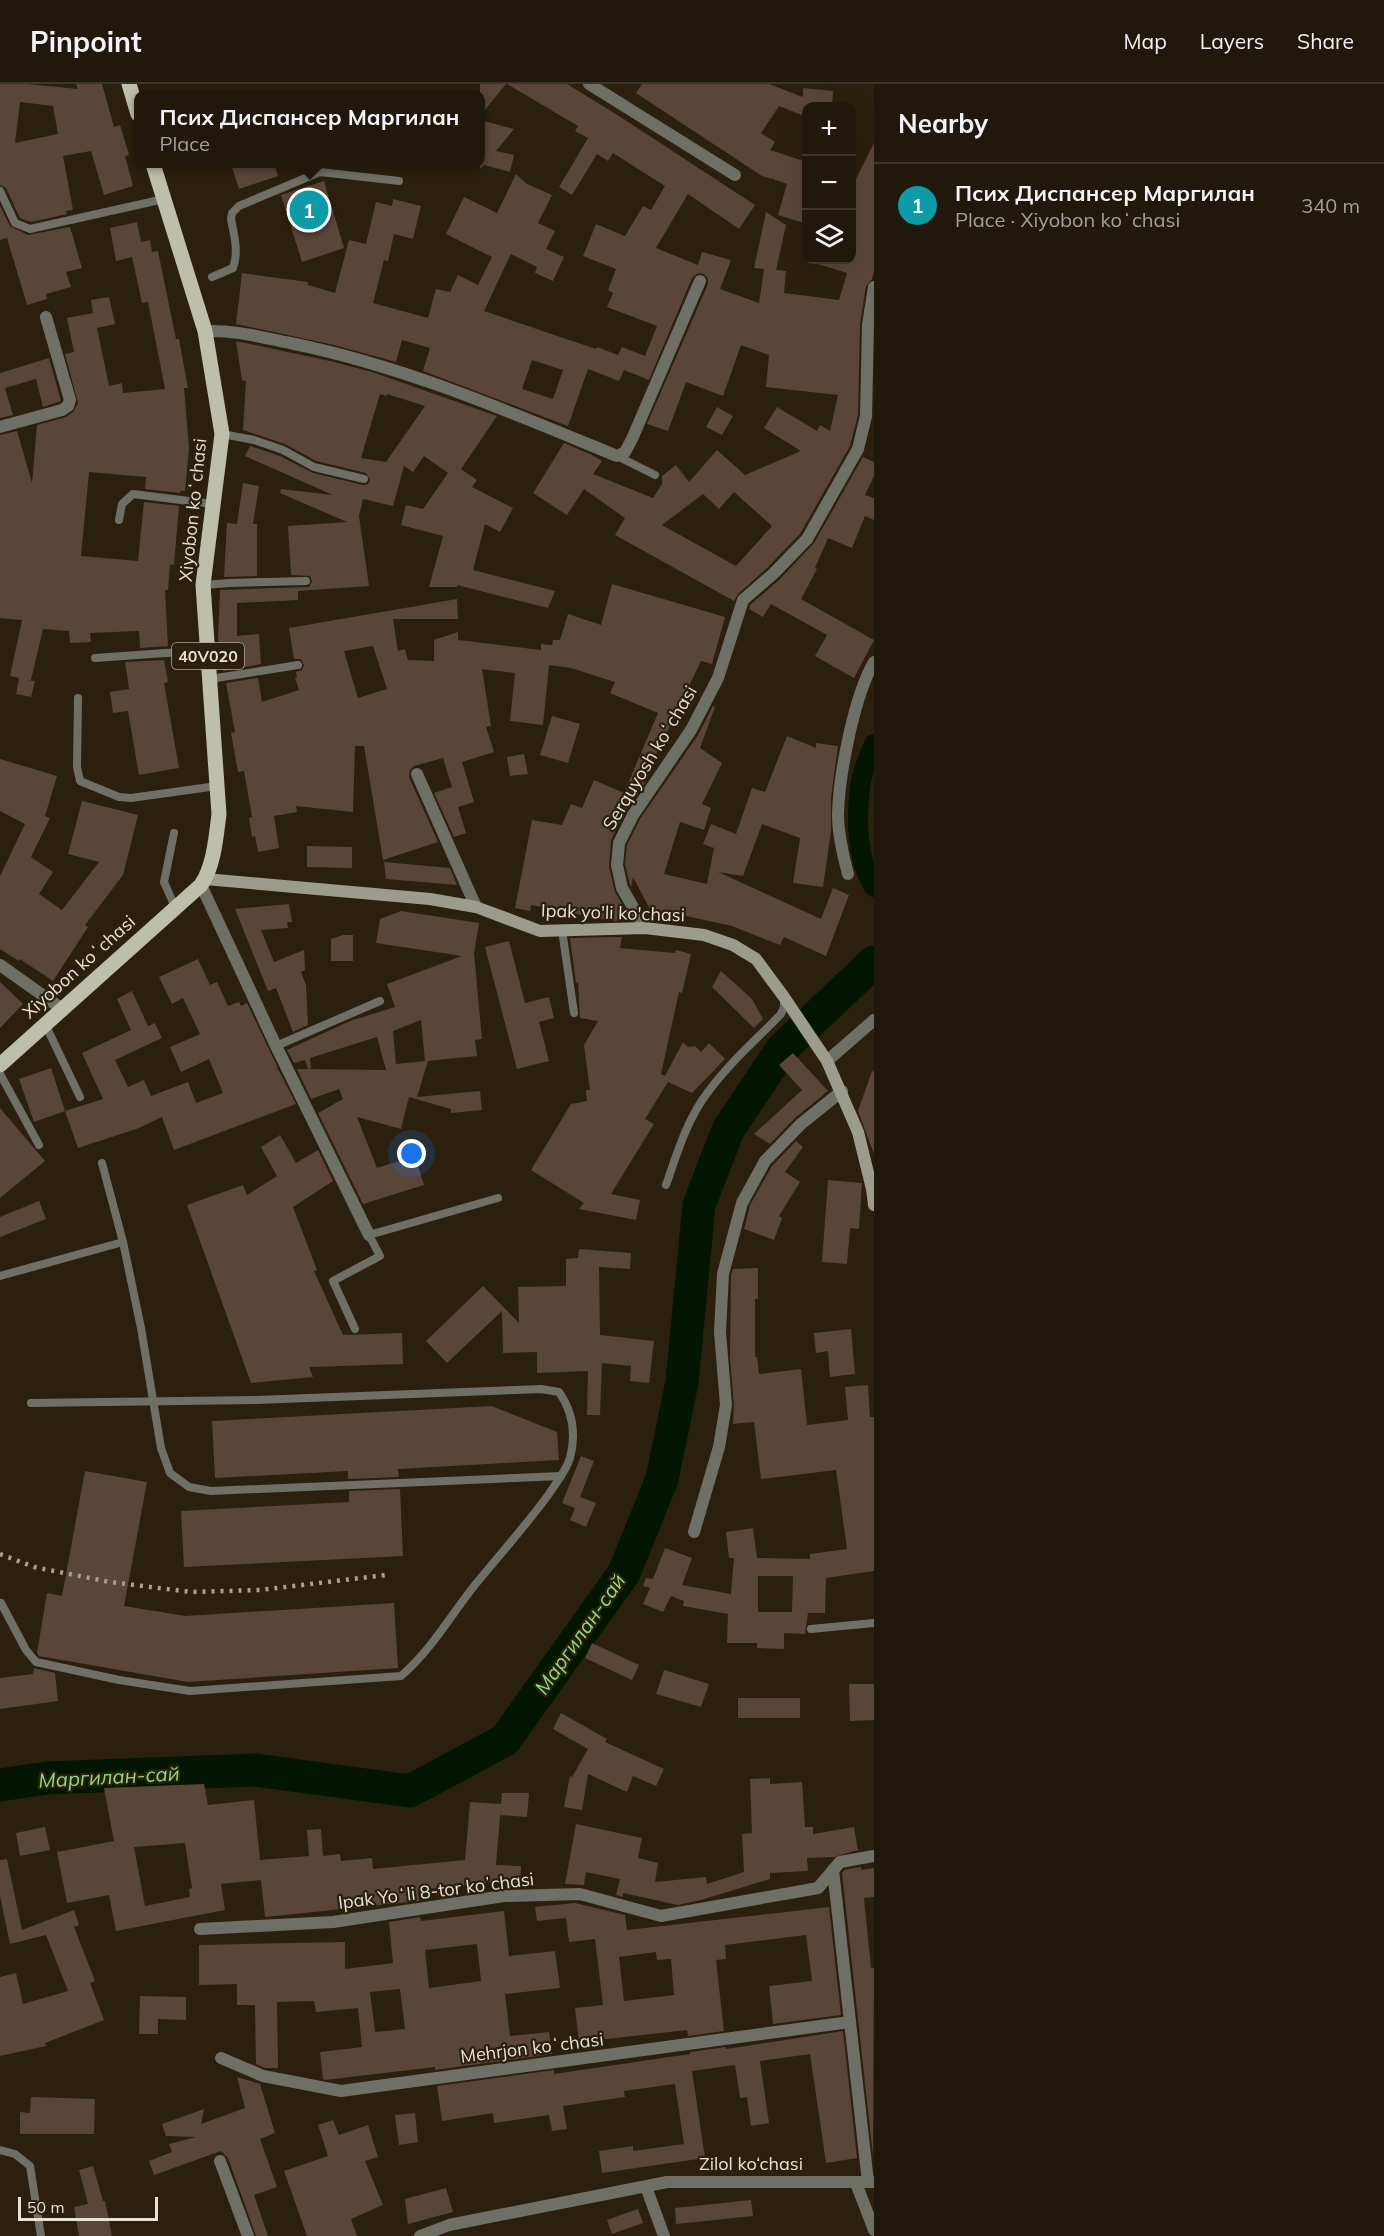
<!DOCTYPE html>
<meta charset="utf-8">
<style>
body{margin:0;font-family:Mulish,sans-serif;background:#2d2518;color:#f1f3f6}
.controls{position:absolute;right:18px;top:18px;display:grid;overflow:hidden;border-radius:12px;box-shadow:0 6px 24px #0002}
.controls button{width:54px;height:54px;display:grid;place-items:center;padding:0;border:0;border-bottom:2px solid #3d372b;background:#20180a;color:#f1f3f6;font:30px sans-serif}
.scale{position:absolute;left:18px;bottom:15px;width:140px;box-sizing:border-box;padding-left:6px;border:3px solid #e8e1d5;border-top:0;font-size:16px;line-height:21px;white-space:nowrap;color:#e8e1d5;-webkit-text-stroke:4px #2a200d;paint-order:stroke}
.you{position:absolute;left:412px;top:1070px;width:21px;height:21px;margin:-15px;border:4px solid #fff;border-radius:50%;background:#1a73e8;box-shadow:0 0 0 9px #1a73e833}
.badge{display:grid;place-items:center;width:39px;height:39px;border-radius:50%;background:#bbaaf6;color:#fff;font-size:20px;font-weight:700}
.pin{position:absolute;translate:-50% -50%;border:3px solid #fff;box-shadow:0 2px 6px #0006}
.popup{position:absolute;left:134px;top:6px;width:351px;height:78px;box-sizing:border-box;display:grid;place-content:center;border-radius:12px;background:#20180a;filter:drop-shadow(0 2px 4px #0005);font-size:20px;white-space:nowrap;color:#a2a09c}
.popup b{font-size:22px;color:#f1f3f6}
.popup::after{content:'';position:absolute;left:50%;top:100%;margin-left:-12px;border:12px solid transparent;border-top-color:#20180a}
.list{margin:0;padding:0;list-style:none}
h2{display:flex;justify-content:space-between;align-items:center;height:78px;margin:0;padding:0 24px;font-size:26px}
h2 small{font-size:20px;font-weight:400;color:#a2a09c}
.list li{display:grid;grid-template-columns:39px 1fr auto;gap:18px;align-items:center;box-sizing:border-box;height:84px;padding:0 24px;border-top:2px solid #3d372b}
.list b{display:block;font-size:22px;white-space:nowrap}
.list p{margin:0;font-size:20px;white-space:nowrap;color:#a2a09c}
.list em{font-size:20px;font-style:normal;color:#a2a09c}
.icon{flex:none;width:33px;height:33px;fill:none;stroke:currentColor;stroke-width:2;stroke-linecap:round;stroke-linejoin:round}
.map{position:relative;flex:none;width:874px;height:2152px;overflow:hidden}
header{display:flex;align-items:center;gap:36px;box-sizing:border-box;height:84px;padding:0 30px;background:#20180a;border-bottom:2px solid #3d372b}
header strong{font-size:28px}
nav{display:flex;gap:33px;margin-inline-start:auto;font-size:21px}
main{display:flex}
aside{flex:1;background:#20180a}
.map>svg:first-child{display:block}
</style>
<header>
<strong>Pinpoint</strong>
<nav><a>Map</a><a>Layers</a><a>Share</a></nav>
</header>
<main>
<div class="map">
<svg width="874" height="2152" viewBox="0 0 874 2152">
<rect width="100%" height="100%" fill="#2a200d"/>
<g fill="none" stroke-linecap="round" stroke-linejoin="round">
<!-- canal -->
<path stroke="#031602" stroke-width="20" d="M874 660C869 673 861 689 860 704 856 736 857 775 874 803"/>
<!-- river -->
<path stroke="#031602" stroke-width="33" d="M0 1701 47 1694 256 1686 410 1707 505 1656 624 1489 662 1395 682 1298 699 1121 728 1046 782 965 874 878"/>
</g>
<!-- building -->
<g fill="#5a4539" fill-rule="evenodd">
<path d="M0 0H27L78 5 76 0H102L114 43 120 41 129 71 125 72 133 102 104 111 91 67 63 72 73 126 66 127 67 130 31 138 20 134 6 104 0 101ZM20 18 53 22 58 50 15 59Z"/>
<path d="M480 0H506L480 32Z"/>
<path d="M507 0H567L619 32 755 121 739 145 688 110 656 164 698 181 702 168 731 176 720 205 759 219 764 185 754 184 766 128 786 141 776 186 770 185 786 187 784 209 839 216 847 189 815 179V176H852V103L874 59V187L872 195 866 202 860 240 858 331 850 362 800 450 767 484 738 510 734 517 615 451 625 434 584 405 567 431 533 409 564 359 592 371 602 377 593 390 653 414 662 400V392L676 381 689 398 717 366 745 391 801 367 764 344 777 323 817 347 820 341 830 347 838 311 766 303 769 271 741 261 723 312 686 298 668 347 647 340 708 200V195L704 190 698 189 692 194 649 296 624 286 619 297 588 285 568 342 423 287 430 264 402 256 396 278 334 261 236 240 242 189 308 198V201L335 209 349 156 366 160 376 118 392 122 393 115 421 122 413 155 394 150 388 177 384 176 373 219 428 234 436 205 450 208 458 191 478 201 492 173 446 150 464 113 497 129 516 90 527 100 552 111 538 139 555 147 546 165 564 173 553 197 535 189 537 183 511 170 484 227 596 265 597 263 618 271 622 263 645 272 657 242 607 223 613 209 608 206 616 185 583 172 596 140 625 152 643 122 651 126 665 102 613 69 608 77 597 70 572 111 559 103 588 54 575 47 578 42ZM532 276 563 286 553 315 522 305ZM734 408 772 442 736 482 662 441 703 410 719 425Z"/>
<path d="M642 0H769L803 13V4L833 7 832 22H807V33L779 22 761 49 775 58 770 66 807 78V140L778 131 787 100 773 95V93L772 95 762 92 636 9Z"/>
<path d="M480 36 514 45 496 67 514 71 510 88 484 81 480 85Z"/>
<path d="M231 80H274L278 92 239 105Z"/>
<path d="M324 97 344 164 302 178 281 111Z"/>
<path d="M0 122 10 142 28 151 70 143 82 184 66 188 71 203 46 210 47 215 27 221 7 154 0 156Z"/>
<path d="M137 138 141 158 150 156 152 168 158 167 176 255H179L188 304H184L189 364 185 407H180V409L145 405 146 393 89 388 81 472 138 477 144 418 179 422 174 481 170 480 168 506H165L168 562 140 564 139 547 90 549 91 558 70 559 69 547 43 545 31 596H28L35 597 31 613 16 610 19 594 10 592 22 536 0 534V351L17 347 32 399 37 341 66 333 73 328 78 319 65 270 74 268 67 234 93 229 91 216 109 213 115 240 97 244 109 302 122 299 123 309 165 305 148 218 142 219 132 173 116 177 110 144Z"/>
<path d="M236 257 330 277 372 288 497 332 461 385 477 396 472 403 513 424 500 448 485 440 473 486 555 507 548 524 457 501V503H429L443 452 401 441 406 421 423 425 448 389 424 372 413 388 404 382 393 422 363 415 359 432 369 502 298 507V516L237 519V552L259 550 261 580 223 587 218 554 220 506 309 503 312 497 310 492 291 491 288 442 347 438 280 409 281 405 333 411 245 372 250 362 280 372 313 389 363 401 368 400 370 396 366 389 316 377 285 360 243 346 246 297 242 296ZM380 310 387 312V310L425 322 386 378 361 374Z"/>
<path d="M49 274 61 317 43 323 36 295 5 304 13 331 0 334V289Z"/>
<path d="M717 323 733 332 722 351 706 343Z"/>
<path d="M863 373 874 378V392L865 411 874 414V436L865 432 852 464 828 454 815 484 817 485 801 515 874 556 854 594 815 572 827 551 771 520 763 533 749 525 750 521 779 496 814 459Z"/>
<path d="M243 399 259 402 253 440H257V492L224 493 227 439 237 440Z"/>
<path d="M612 500 725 533 712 580 701 577 643 698 645 699 626 726 611 756 609 783 615 808 627 829 625 836 612 837 531 821 530 827 515 824 532 736 562 741 571 720 582 724 594 696 624 709 658 629 610 609 615 598 571 584 549 581 543 641 510 637 515 589 482 585 491 642 486 643 494 668 462 678 474 718 458 723 466 749 454 753 434 709 452 703 443 674 414 682 410 686 409 693 438 758 383 776 364 662H355L353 728 296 722 297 728 274 732 279 764 258 768 255 752 252 753 249 734 252 733 244 687 238 688 231 649 235 648 226 599 258 594 262 618 299 606 295 594 297 593 296 588 302 586 304 581 301 575H294L289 544 457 515 458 535H393L398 567 405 565 408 576 434 577V556L458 548V556L541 566V560L552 561 553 556H560L568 530 601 541ZM373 562 387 605 358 614 344 567Z"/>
<path d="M164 576 168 598 164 599 179 684 139 691 128 627 113 629 110 608 129 605 125 578Z"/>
<path d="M713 622 715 623 700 664 722 679 702 720 711 724 704 746 680 738 664 790 707 800 714 764 703 760 711 740 736 750 752 704 765 708 787 652 816 664V659L838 662 831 713V747L823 803 793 799 800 754 762 740 743 792 718 788 821 835 833 804 849 811 826 872 784 853 780 861 732 842 668 828 666 834 653 831 633 793 631 803 630 801 625 780 627 761 640 735 698 651Z"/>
<path d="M552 632 580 640 568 679 540 671Z"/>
<path d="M524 670 528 690 510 692 507 673Z"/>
<path d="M0 675 57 692 45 732 50 734 31 773 53 788 39 810 62 826 99 778 68 770 82 717 138 731 123 791 85 841 88 843 53 897 20 875 19 877 0 865V792L25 740 0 727Z"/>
<path d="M307 762 352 763V784L307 783Z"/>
<path d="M384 778 450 784 457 801 386 795Z"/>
<path d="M289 820 292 838H287L288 844 261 846 274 878 304 866 305 886 301 888 306 901 308 941 293 948 276 904 268 907 235 825Z"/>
<path d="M401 827 479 839 474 869 482 955 475 956 477 972 428 977 417 1013 480 1007 482 1026 451 1029V1025L409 1013 401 1045 357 1033 377 1084 415 1072 424 1101 363 1120 318 1029 343 1015 339 1005 311 1015 297 985 386 986 377 953 310 974 311 984 308 985 305 976 294 979 287 966 350 937 395 923 387 900 462 872 376 859 380 835ZM421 936 425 977 396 980 393 947Z"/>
<path d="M343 851H353V877H331V855Z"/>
<path d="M622 853 620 864 675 869 676 866 691 870 682 909 679 908 661 990 665 992 683 958 688 963 695 962 701 968 709 959 725 975 692 1009 668 998 645 1035 654 1040 611 1110 640 1116 636 1136 579 1125 584 1119 531 1086 571 1020 587 1017 586 1006H590L584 961 598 937 580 934 578 898 576 899 570 854Z"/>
<path d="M509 857 525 919 549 913 554 934 539 938 549 977 517 985 485 863Z"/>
<path d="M198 875 210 901 217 898 228 922 239 918 241 922 247 919 278 984 275 985H278L296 1020 174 1066 162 1033 139 1044 78 1064 65 1027 103 1015 82 969 131 946 117 915 132 907 148 942 155 939 162 954 115 976 128 1003 144 996 151 1012 188 998 196 1019 223 1009 209 975 181 988 170 963 200 950 183 914 172 920 159 893Z"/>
<path d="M721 887 752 915 763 935 754 944 712 903Z"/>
<path d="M0 898 23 920 0 944Z"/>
<path d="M793 969 828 1007 795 1034 770 1060 754 1050 802 1006 779 981Z"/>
<path d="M51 984 65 1027 34 1038 19 995Z"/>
<path d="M872 987 874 988V1070L858 1027Z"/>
<path d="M0 1024 45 1077 0 1114Z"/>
<path d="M280 1051 296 1079 318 1066 333 1097 293 1123 317 1186 314 1187 343 1251 402 1249 403 1280 309 1283 313 1293 251 1299 187 1121 243 1101 247 1111 277 1092 261 1063Z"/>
<path d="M796 1057 803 1063 785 1088 800 1098 779 1132 782 1134 774 1156 744 1145 750 1121 772 1082Z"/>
<path d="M828 1096 862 1099 859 1145 850 1144 847 1180 822 1178Z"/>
<path d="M39 1117 46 1135 0 1153V1133Z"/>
<path d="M579 1165 631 1169 630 1185 599 1183 600 1251 654 1257 649 1299 630 1297 631 1282 602 1279 600 1331H587L588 1287 537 1289V1268L503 1269 502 1227 447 1279 426 1257 483 1202 519 1239 518 1203 566 1202V1175L578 1174Z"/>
<path d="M758 1184V1215H755V1273H757L759 1290 801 1285 807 1341 848 1336 845 1303 868 1301 870 1333H874V1487L826 1494 825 1529H808L805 1550 784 1549V1565L757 1564V1559H727L728 1530 683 1522 684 1517 671 1512 663 1528 643 1520 650 1504 643 1502 646 1494 653 1495 665 1464 692 1474 682 1501 731 1510 734 1474H729L726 1448 753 1444 757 1474 810 1475V1470L847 1465 836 1386 761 1395 754 1338 733 1340 734 1321 730 1274 731 1191 733 1185ZM758 1492H793L792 1528H758Z"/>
<path d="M851 1245 855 1290 830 1293 828 1267 816 1269 814 1249Z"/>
<path d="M492 1322 557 1348 559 1376 398 1385 399 1393 348 1395V1387L215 1394 212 1337Z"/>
<path d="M581 1372 594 1377 580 1413 596 1419 586 1443 570 1436 575 1424 562 1419Z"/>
<path d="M85 1387 147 1398 124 1522 185 1532 394 1519 398 1584 188 1598 39 1572 37 1569 47 1509 62 1512Z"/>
<path d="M400 1405 403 1472 184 1483 181 1427 349 1418V1407Z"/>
<path d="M592 1559 639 1581 632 1596 585 1574Z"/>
<path d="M34 1584 55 1589 58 1617 0 1625V1594L33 1590Z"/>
<path d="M664 1586 709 1600 701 1623 656 1610Z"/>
<path d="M849 1600H874V1636L850 1637Z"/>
<rect x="738" y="1614" width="62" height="20"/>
<path d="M561 1629 607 1655 605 1658 664 1685 656 1702 633 1692 627 1708 588 1690 582 1726 564 1723 570 1692 572 1693 588 1665 553 1645Z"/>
<path d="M770 1694V1700L802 1698 805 1743H813V1750L854 1743 858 1766 834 1773 807 1774 808 1787 770 1789V1795L701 1816 678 1821 623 1809V1813L616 1811 620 1795 586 1788 584 1801 565 1800 576 1740 642 1754 638 1774 658 1779 655 1798 706 1793 707 1800 744 1788 742 1750 752 1749 750 1695Z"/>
<path d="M204 1700 208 1721 254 1716 260 1776 309 1772 307 1746 321 1745 323 1772 340 1770 341 1777 372 1774 373 1785 465 1776 470 1718 501 1720 502 1709H529L527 1733 500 1731 501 1721 496 1781 521 1782 520 1799 495 1798 418 1806 419 1817 265 1833 261 1796 221 1800 225 1826 116 1847 109 1811 67 1819 57 1768 114 1757 104 1704ZM185 1759 192 1804 189 1805 190 1813 145 1822 134 1763Z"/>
<path d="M45 1743 50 1766 20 1772 16 1749Z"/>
<path d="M7 1775 22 1846 74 1826 79 1841 74 1843 95 1897 90 1899 104 1936 45 1959 46 1962 0 1972V1893L16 1889 23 1920 68 1907 46 1851 10 1860 0 1812V1776Z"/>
<path d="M861 1783V1786L874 1784V1813L864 1814 871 1884H874L873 2072 842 1789 844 1786Z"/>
<path d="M575 1819 625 1831 627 1846 829 1823 841 1931 773 1940 769 1902 812 1897 806 1851 725 1861 726 1875 716 1876 724 1947 688 1952 687 1946 579 1958 575 1924 603 1921 595 1855 569 1858 566 1834 537 1837 535 1823ZM656 1868 657 1876 671 1875 674 1911 624 1917 619 1873Z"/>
<path d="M504 1827 509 1872 555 1867 560 1904 505 1910 510 1952 549 1948 552 1970 435 1986V1983L325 1996 323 1995 320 1968 362 1963 358 1924 316 1928 314 1917 277 1918 278 1984H265L256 1980 255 1921H237V1900L199 1901V1861L345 1858V1885L393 1879 389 1838 420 1833 421 1837ZM477 1860 481 1897 429 1904 425 1866ZM400 1905 405 1945 375 1948 370 1908Z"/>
<path d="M140 1912 186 1913V1936L158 1935V1950H139Z"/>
<path d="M843 1947 857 2074 826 2079 810 1970 760 1977 769 2039 751 2042 747 2013 740 2014 735 1981 692 1987 705 2074 602 2089 599 2067 633 2062V2067L684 2060 675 2000 624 2007 625 2013 563 2022 567 2045 552 2047 549 2031 494 2039 493 2029 442 2037 437 2002 554 1986V1990L690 1970V1968L726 1963V1965Z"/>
<path d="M237 1993 260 2000 275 2049 260 2055 277 2103 254 2111 268 2152H256L228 2074 221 2067 154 2091 149 2077 172 2068 169 2060 196 2053 166 2052 162 2040 204 2025 201 2040 245 2024Z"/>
<path d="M31 2013 95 2015 94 2050H20V2028L30 2029Z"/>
<path d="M415 2029 418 2058 399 2061 395 2031Z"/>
<path d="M333 2036 339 2051 368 2041 378 2073 365 2077 383 2121 351 2135 357 2152H307L284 2087 328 2072 318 2041Z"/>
<path d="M93 2082 103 2117H105L112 2152H79L74 2123 88 2120 79 2086Z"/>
<path d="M446 2104 453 2128 408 2140 405 2115Z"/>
<path d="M751 2116 753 2132 676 2140 675 2124Z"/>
<path d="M638 2125 643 2139 612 2150 607 2136Z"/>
</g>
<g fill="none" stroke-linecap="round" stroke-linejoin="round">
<!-- lane -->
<g stroke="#6f7065" stroke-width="8">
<path d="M0 107 15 139 30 145 164 115"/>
<path d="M212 193 233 184C239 168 234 151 231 135L232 129 239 122 320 88 399 97"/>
<path d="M222 350 254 356 283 366 314 383 364 395"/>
<path d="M617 372 655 391"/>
<path d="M119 436 122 420 133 410 213 420"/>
<path d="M203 501 230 499 306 497"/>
<path d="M95 574 208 566"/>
<path d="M210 595 298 581"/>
<path d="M78 614 77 683 80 697 119 713 131 714 217 702"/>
<path d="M174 749 164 798 175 823"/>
<path d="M562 846 574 929"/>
<path d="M45 940 80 1013"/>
<path d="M276 962 380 917"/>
<path d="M0 990 39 1061"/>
<path d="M102 1079 123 1158 141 1244 161 1364 170 1389 189 1403 211 1407 561 1392"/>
<path d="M666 1101C677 1070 687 1035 708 1008 729 979 756 956 781 930L784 923V913"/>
<path d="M0 1192 123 1158"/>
<path d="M355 1245 333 1197 380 1172 369 1151 498 1114"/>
<path d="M1 1519 26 1566 36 1578 119 1596 190 1607 401 1592C432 1566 453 1527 479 1496 503 1467 527 1440 549 1410 556 1399 566 1387 570 1374 576 1351 573 1328 559 1308L541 1305 257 1316 31 1319"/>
<path d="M811 1545 874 1539"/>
<path d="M0 2066 15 2070 30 2082 41 2152"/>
</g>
<!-- street -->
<g stroke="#6f7065" stroke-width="12">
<path d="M589 0 735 91"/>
<path d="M205 247C235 246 261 253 290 259 404 282 510 328 617 372L625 368 632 355 700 197"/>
<path d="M0 343 62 326 68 322 70 316 46 233"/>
<path d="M417 690 476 823"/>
<path d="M848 790C843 771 838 751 838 730 839 691 854 612 874 578"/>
<path d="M201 801 276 962 369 1151"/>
<path d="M645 844 622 804 617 781 619 759 633 731 691 646 718 594 743 516 773 490 807 455 858 365 866 332 868 241 874 203"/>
<path d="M0 881 62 925"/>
<path d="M827 977 874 936"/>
<path d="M694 1448 719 1363 726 1321 720 1248 723 1190 742 1119 765 1077 801 1040 842 1007"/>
<path d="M833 1786 868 2098"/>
<path d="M200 1845 333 1838 504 1812 580 1810 661 1832 818 1804 840 1778 874 1772"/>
<path d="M221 1974 263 1992 341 2007 850 1938"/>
<path d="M220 2077 248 2152"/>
<path d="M856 2099 874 2146"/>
<path d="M646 2103 664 2152"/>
<path d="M420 2152 449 2141 667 2098H874"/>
</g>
<!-- secondary -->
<path stroke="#9b9c8c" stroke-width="12" d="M205 795 430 815 476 823 540 847 645 844 704 851 733 861 756 875 784 913 827 977 858 1048 872 1105 874 1121"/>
<!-- primary -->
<g stroke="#bdbfaa" stroke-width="15">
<path d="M129 0 138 30"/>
<path d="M0 981 201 801C214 782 216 753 219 730L203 501 222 350 205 247 153 80"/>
</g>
<!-- rail -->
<path stroke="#a9a193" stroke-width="4.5" stroke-dasharray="3 6" stroke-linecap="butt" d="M0 1470 34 1483 110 1498 191 1508 260 1506 386 1491"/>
</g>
<g text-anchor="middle" stroke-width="4.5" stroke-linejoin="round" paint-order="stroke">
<!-- shield labels -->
<rect fill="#2a200d" stroke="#afa799" stroke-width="1.5" x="172" y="559" width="72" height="26" rx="4.5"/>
<g font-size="16" font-weight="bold" fill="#e8e1d5">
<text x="208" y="578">40V020</text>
</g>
<!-- street labels -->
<g font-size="18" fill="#e8e1d5" stroke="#2a200d">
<text transform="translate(193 426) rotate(-84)" y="6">Xiyobon koʻchasi</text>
<text transform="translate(650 674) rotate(-59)" y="6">Serquyosh koʻchasi</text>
<text transform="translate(613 829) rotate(2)" y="6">Ipak yo'li ko'chasi</text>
<text transform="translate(79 883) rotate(-42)" y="6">Xiyobon koʻchasi</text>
<text transform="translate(436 1807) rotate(-7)" y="6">Ipak Yoʻli 8-tor koʼchasi</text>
<text transform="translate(532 1964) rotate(-7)" y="6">Mehrjon koʻchasi</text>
<text x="751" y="2086">Zilol ko‘chasi</text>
</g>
<!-- water labels -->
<g font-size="20" font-style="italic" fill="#89de7b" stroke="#2a200d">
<text transform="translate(580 1550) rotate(-55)" y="7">Маргилан-сай</text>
<text transform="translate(109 1693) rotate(-3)" y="7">Маргилан-сай</text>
</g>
</g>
</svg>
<div class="controls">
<button>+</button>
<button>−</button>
<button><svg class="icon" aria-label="layers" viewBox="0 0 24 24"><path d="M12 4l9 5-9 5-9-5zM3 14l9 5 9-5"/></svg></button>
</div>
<div class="scale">50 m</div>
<div class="you"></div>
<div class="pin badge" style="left:309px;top:126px;background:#0f9aa8">1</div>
<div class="popup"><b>Псих Диспансер Маргилан</b>Place</div>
</div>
<aside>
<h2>Nearby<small></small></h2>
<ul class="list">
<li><span class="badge" style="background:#0f9aa8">1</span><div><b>Псих Диспансер Маргилан</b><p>Place · Xiyobon koʻchasi</p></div><em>340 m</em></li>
</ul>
</aside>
</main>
